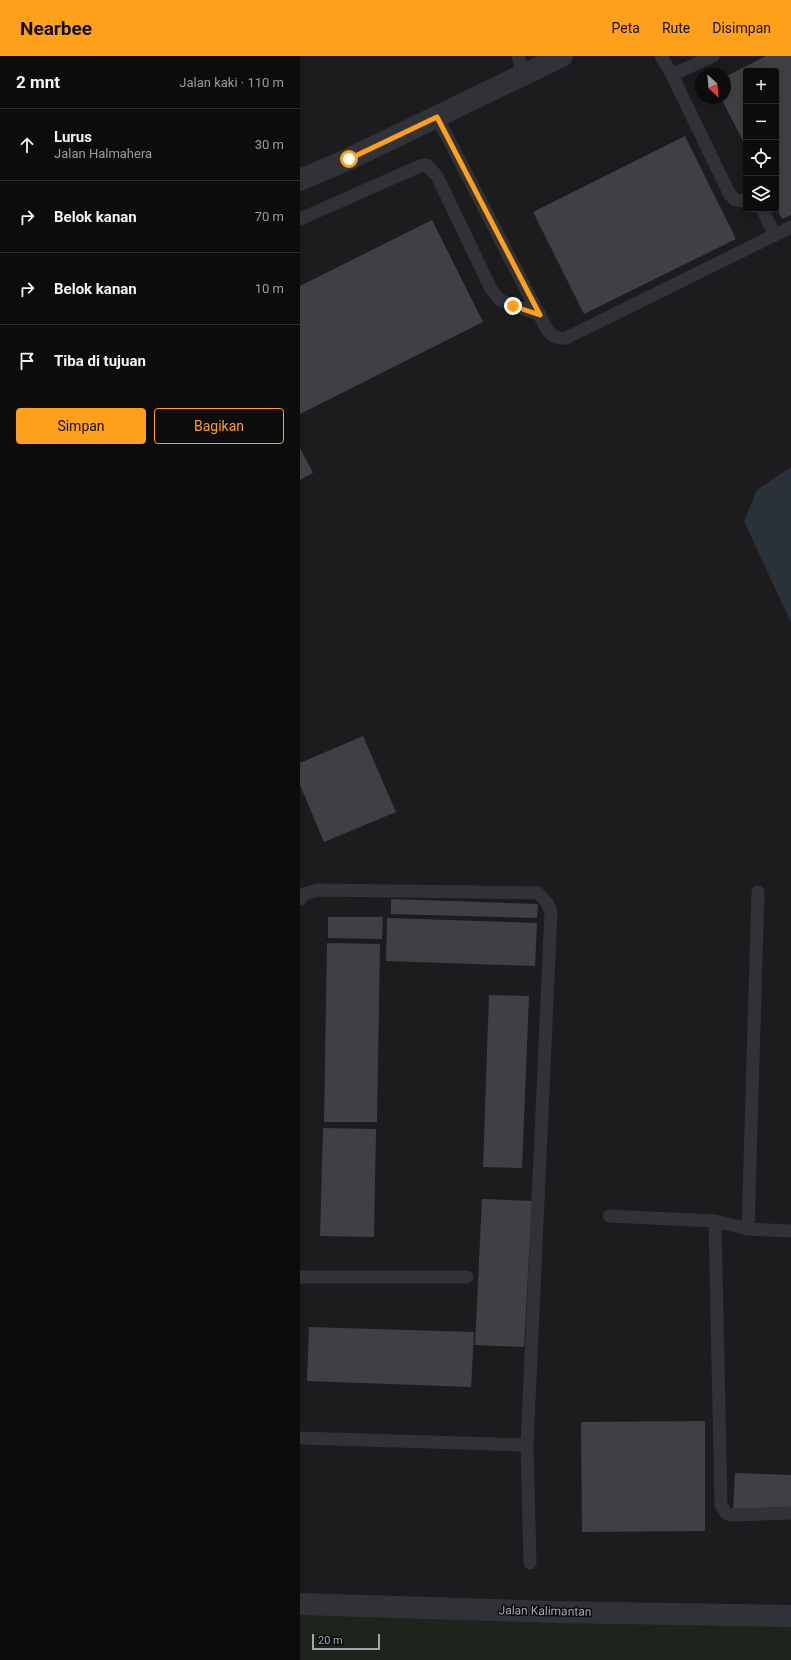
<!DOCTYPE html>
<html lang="id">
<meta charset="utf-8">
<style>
body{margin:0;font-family:Roboto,sans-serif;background:#151516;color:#f1f3f6}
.controls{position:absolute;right:12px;top:12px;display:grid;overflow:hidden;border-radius:4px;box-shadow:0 2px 10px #0003}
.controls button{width:36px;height:36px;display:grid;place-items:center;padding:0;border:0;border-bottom:1px solid #2c2c2e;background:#0c0c0d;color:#f1f3f6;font:20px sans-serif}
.compass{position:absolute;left:395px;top:12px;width:36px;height:36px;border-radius:50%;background:#0c0c0d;box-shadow:0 2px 10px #0003;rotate:154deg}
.scale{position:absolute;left:12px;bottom:10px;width:68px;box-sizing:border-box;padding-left:4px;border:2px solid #a0a7b3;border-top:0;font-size:11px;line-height:14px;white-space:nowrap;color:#a0a7b3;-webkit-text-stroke:3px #0b0b0c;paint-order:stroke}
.stop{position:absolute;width:12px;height:12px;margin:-9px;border:3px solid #ffa01a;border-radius:50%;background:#fff}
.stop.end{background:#ffa01a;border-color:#fff;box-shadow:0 1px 4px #0008}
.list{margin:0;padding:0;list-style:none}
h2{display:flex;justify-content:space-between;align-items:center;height:52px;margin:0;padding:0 16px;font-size:17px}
h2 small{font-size:13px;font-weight:400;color:#9a9b9d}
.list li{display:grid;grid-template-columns:26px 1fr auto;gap:12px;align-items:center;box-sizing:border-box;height:72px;padding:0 16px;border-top:1px solid #2c2c2e}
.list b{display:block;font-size:15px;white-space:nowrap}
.list p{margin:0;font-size:13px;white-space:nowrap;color:#9a9b9d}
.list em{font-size:13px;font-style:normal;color:#9a9b9d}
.actions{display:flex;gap:8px;padding:12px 16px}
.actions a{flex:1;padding:9px 0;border:1px solid #ffa01a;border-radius:4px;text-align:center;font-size:14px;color:#ffa01a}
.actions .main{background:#ffa01a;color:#111}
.icon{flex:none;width:22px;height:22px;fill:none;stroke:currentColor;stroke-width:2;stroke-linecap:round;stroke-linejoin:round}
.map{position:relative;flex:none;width:491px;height:1604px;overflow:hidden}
header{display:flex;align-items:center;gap:24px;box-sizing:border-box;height:56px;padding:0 20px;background:#ffa01a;color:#111}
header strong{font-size:19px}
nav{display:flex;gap:22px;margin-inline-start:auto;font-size:14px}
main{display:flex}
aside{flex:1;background:#0c0c0d}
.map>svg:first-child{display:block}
</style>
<header>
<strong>Nearbee</strong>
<nav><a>Peta</a><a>Rute</a><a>Disimpan</a></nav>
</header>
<main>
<aside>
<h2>2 mnt<small>Jalan kaki · 110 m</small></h2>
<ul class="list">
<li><svg class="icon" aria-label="ahead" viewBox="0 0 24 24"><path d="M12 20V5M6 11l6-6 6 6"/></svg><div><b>Lurus</b><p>Jalan Halmahera</p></div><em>30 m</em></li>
<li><svg class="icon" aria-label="right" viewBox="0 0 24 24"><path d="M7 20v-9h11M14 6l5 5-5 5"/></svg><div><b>Belok kanan</b></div><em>70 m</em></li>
<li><svg class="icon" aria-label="right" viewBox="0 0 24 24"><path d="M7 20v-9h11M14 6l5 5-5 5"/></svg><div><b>Belok kanan</b></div><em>10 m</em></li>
<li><svg class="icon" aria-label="arrive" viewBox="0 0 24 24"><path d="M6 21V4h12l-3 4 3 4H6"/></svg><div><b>Tiba di tujuan</b></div></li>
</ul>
<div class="actions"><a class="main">Simpan</a><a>Bagikan</a></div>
</aside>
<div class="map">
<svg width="491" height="1604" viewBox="0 0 491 1604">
<rect width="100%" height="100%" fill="#101011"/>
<!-- built -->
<path fill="#1c1c1e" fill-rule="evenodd" d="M0 0H491V1604H0ZM446 15H476V153H446ZM401 18H425V42H401Z"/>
<!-- green -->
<path fill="#1c241c" d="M0 1547 491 1559V1604H0Z"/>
<!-- water -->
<path fill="#283238" d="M491 411V567L444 465 457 434Z"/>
<!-- building -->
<g fill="#3e4044">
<path d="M466 0H491V159L482 163 476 151V15H446V91L421 42H425V21Z"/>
<path d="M385 80 436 183 284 258 233 156Z"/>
<path d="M132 164 183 266 0 358V230Z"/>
<path d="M0 392 13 417 0 424Z"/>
<path d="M63 680 96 756 24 786 0 729V707Z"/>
<path d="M91 843 238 848 237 862 91 858Z"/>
<path d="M28 861H83L82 883 28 882Z"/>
<path d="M87 862 237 867 235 910 86 905Z"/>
<path d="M27 887 80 888 77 1066H24Z"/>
<path d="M189 939 229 940 222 1112 183 1111Z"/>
<path d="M23 1072 76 1073 74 1181 20 1180Z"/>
<path d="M182 1143 232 1145 224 1291 175 1289Z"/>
<path d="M9 1271 174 1276 171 1331 7 1325Z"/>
<path d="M405 1365V1475L282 1476 281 1366Z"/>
<path d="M435 1417 491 1419V1456L433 1455Z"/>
</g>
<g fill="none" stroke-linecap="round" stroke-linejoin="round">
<!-- service -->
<g stroke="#303237" stroke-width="13">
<path d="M218 0 223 19"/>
<path d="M361 0 372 19 430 139 436 144 446 145"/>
<path d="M372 19 413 0"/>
<path d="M137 61 245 270C250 279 255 283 266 282L491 171"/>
<path d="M462 153 475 179"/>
<path d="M0 163 120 110 127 109 137 120 191 233 200 244 240 259"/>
<path d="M0 843 2 839 17 834 238 837 247 847 251 856 227 1389 230 1507"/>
<path d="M309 1160 415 1165 448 1173 491 1175"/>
<path d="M415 1165 421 1449 426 1457 431 1459 491 1457"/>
<path d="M448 1173 458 836"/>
<path d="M0 1221H167"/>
<path d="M0 1382 227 1389"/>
</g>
<!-- minor -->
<path stroke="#303237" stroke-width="22" d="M0 124 49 103 262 0"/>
<!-- tertiary -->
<path stroke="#303237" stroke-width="22" d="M0 1548 255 1556 491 1560"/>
</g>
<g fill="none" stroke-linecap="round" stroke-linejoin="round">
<!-- route -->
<path stroke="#ffa01a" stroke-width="5" d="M49 103 137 61 240 259 213 250"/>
</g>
<g text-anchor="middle" stroke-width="3" stroke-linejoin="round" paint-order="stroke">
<!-- street labels -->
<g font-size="12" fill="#a0a7b3" stroke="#0b0b0c">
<text transform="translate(245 1555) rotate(1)" y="4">Jalan Kalimantan</text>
</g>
</g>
</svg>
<div class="controls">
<button>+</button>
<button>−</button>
<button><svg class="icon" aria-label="locate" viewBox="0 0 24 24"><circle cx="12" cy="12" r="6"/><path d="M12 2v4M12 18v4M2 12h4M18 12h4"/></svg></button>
<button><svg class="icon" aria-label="layers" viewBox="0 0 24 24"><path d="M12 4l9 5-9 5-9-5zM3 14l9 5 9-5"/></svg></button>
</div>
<svg class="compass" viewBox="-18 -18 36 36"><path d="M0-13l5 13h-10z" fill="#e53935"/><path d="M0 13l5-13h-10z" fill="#9a9b9d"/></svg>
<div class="scale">20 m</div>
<div class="stop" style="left:49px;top:103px"></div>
<div class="stop end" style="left:213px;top:250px"></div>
</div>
</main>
